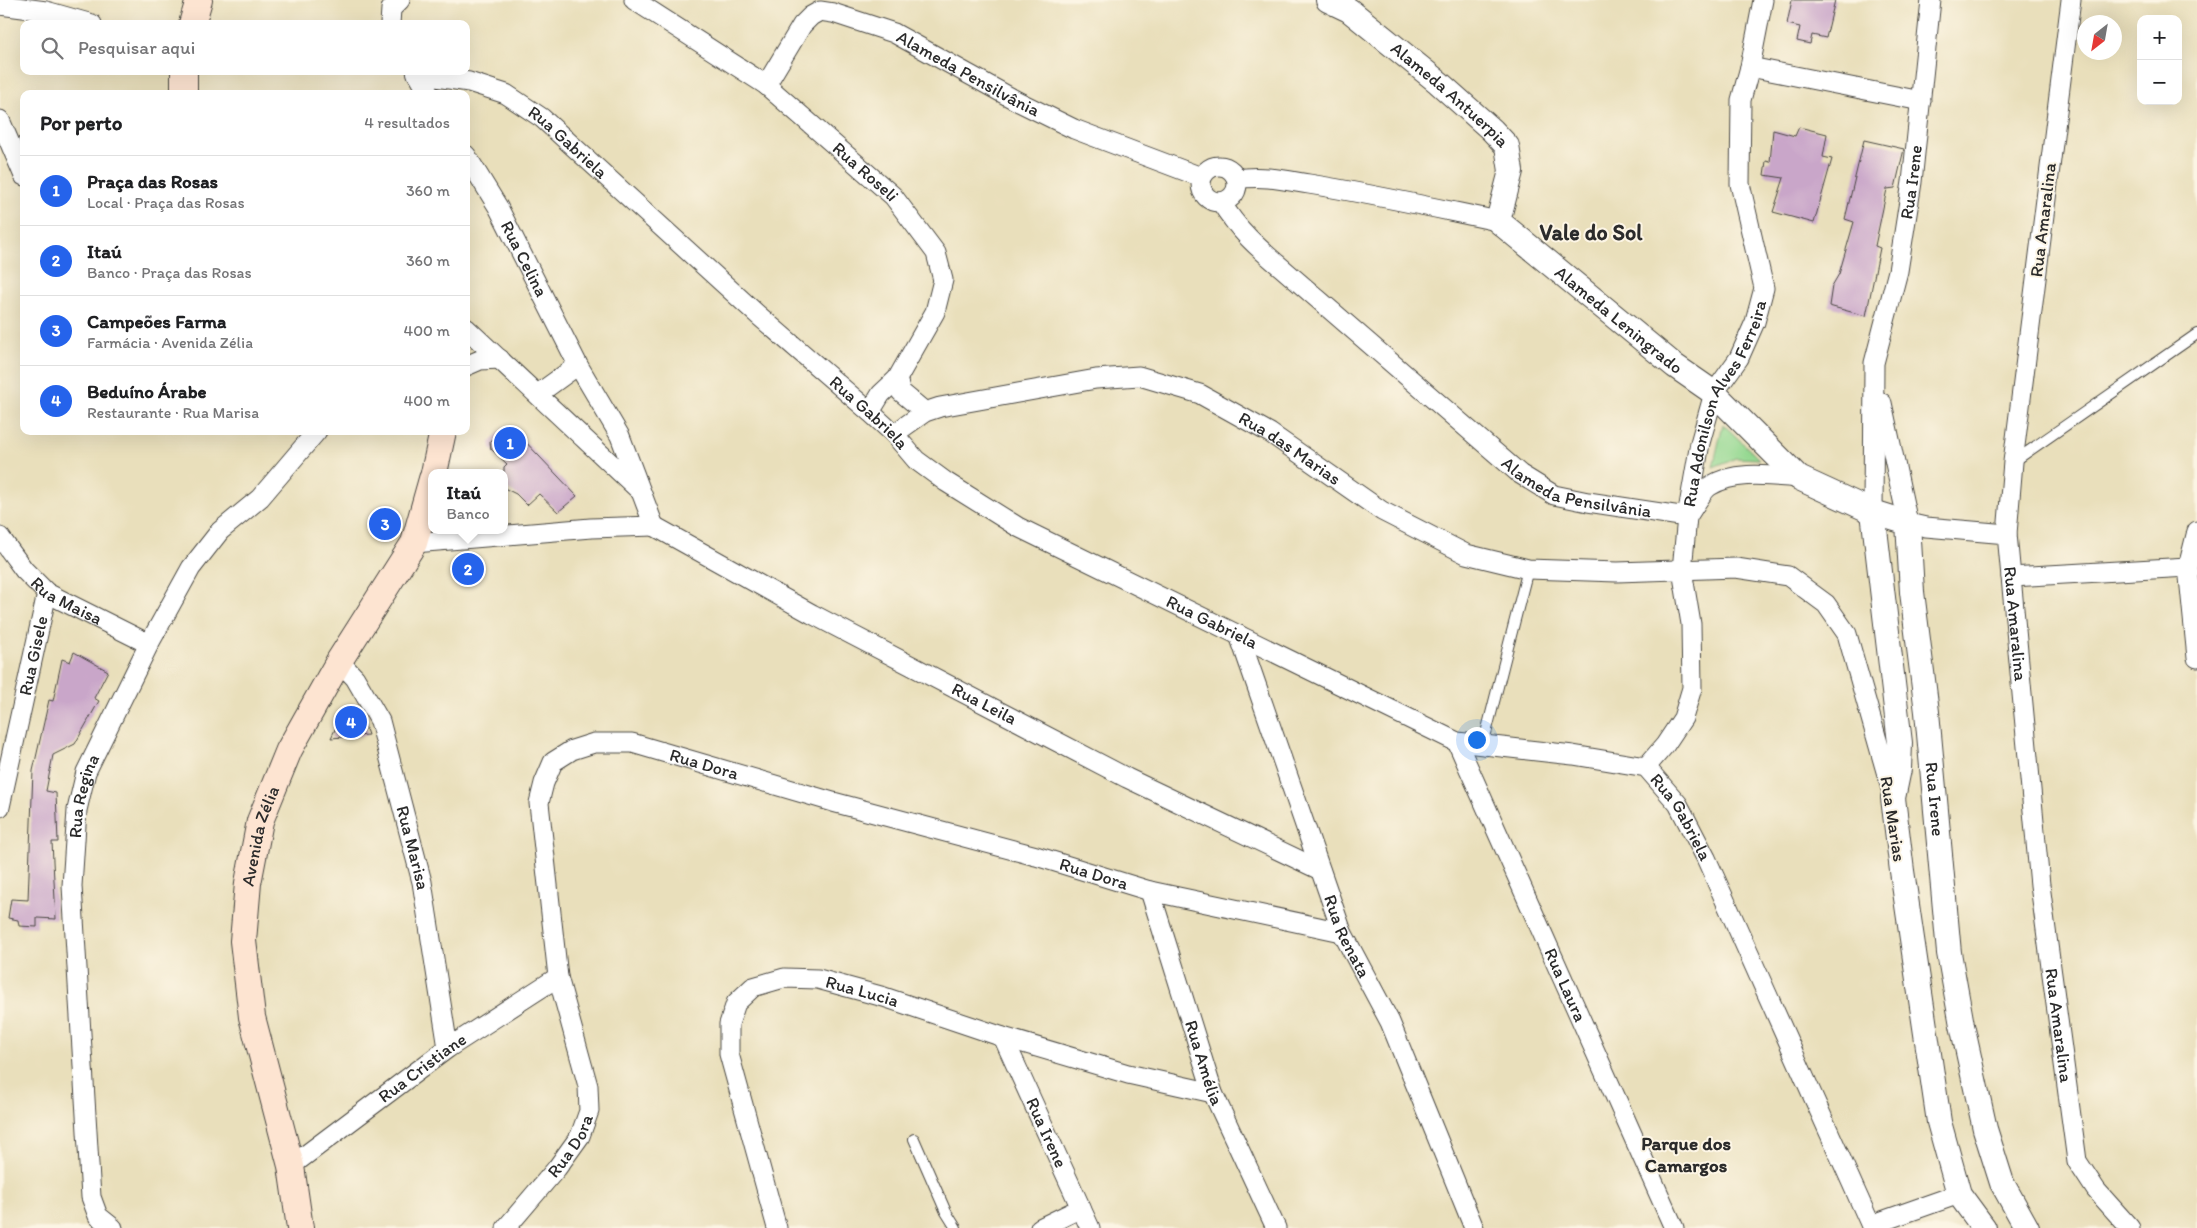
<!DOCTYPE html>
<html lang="pt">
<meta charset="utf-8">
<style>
body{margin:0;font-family:Itim,sans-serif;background:#f6f6f6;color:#202124}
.controls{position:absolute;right:15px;top:15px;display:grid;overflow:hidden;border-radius:10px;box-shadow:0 5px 20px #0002}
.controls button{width:45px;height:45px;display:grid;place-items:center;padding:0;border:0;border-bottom:1px solid #e0e0e0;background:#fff;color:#202124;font:25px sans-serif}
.compass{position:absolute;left:2077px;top:15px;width:45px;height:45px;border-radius:50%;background:#fff;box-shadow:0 5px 20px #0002;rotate:211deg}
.you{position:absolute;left:1476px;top:739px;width:18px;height:18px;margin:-12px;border:4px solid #fff;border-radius:50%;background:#1a73e8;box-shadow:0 0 0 8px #1a73e833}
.badge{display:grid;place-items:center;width:32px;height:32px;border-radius:50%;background:#2563eb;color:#fff;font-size:16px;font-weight:700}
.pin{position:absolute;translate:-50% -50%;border:2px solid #fff;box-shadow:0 1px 5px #0006}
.popup{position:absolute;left:428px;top:469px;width:80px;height:65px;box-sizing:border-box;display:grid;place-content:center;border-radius:10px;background:#fff;filter:drop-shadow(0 1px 4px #0005);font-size:16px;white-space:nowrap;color:#757577}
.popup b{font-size:19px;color:#202124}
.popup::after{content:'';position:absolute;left:50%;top:100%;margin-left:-10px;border:10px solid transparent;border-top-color:#fff}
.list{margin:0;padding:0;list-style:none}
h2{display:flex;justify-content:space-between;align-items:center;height:65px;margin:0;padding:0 20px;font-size:21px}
h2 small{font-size:16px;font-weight:400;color:#757577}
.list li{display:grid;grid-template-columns:32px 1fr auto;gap:15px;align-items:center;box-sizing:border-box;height:70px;padding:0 20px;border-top:1px solid #e0e0e0}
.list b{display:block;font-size:19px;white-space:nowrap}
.list p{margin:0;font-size:16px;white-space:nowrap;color:#757577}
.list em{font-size:16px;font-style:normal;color:#757577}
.icon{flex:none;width:28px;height:28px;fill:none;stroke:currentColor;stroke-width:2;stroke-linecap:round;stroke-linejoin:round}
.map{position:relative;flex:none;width:2197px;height:1228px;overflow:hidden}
.search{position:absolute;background:#fff;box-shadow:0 5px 20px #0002;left:20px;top:20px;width:450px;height:55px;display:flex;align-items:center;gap:12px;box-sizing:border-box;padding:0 18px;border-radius:10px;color:#757577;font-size:19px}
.panel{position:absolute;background:#fff;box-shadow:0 5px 20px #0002;left:20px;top:90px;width:450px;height:345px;border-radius:10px}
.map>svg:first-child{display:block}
</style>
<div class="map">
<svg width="2197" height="1228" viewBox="0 0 2197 1228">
<rect width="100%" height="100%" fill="#fcf5e5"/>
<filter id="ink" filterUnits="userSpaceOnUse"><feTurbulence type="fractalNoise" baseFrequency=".02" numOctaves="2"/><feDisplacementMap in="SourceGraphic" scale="10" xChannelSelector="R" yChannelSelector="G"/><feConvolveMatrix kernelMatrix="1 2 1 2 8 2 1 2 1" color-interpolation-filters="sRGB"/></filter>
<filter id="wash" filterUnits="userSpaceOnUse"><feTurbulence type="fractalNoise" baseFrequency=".0096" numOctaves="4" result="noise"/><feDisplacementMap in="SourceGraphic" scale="20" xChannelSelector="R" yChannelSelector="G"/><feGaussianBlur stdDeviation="1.12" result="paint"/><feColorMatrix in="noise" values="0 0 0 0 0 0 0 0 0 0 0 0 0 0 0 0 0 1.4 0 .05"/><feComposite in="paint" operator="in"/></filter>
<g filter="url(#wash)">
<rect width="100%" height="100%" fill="#e9dfbb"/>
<!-- green -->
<path fill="#94d891" stroke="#60825e" d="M1723 424 1759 459 1736 458 1713 467Z"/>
<g id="blocks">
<!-- building -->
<g fill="#c9a6c9">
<path d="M1792 0H1835L1826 38 1812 35 1810 44 1797 41 1800 27 1787 24Z"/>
<path d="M1799 127 1827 134 1823 157 1832 159 1814 223 1773 212 1784 178 1764 175 1766 161 1770 162 1773 130 1795 136Z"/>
<path d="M1864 140 1904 149 1895 188 1887 189 1875 246 1880 248 1866 316 1829 306 1832 286 1839 274 1854 222 1845 219Z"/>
<path d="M504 427 517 439 520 436 577 496 558 512 539 494 527 505 516 494 504 488V467L507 464 491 449 490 442Z"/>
<path d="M74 652 108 671 94 698 99 701 75 744 53 755 46 791 56 793 58 842H52L56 919 37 918V927L19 926 18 920 8 918 11 899 28 900 33 771 49 700 53 701 62 659 70 662Z"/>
<path d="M345 708H359L368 735 331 738Z"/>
</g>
</g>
</g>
<g filter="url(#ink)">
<use href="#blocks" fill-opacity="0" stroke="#484641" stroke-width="1"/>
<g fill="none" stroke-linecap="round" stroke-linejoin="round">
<!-- service casing -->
<g stroke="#484641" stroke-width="12">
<g id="service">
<path d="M2013 462 2197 334"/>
<path d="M1483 745 1528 569"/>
<path d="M914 1139 946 1212 956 1228"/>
</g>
</g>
<!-- minor casing -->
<g stroke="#484641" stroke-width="21">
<g id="minor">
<path id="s1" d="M634 0 766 85 893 196 936 253 943 280 935 312 897 379 881 394 870 412"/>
<path id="s2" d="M2071 0 2013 462 2007 534 2011 577 2040 885 2077 1161 2096 1190 2130 1228"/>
<path d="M0 5 46 11 92 24"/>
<path d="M390 24 391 9 400 0"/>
<path d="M1750 67 1921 101"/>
<path d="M416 71 429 94"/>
<path id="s3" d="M417 74 469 82 506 94 542 118 758 315 870 412 894 434 916 460 946 482 1018 527 1457 742 1573 755 1646 767 1678 804 1706 858 1872 1228"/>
<path id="s4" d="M766 85 802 25 811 16 820 11 833 13 894 33 1017 101 1074 129 1201 177"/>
<path d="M0 120 24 176"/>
<path id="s5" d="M466 155 498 207 578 365 620 436 654 526"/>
<circle cx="1219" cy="184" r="18"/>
<path d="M1237 179C1262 175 1284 180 1309 184 1372 194 1435 208 1498 221"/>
<path id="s6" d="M1221 202C1237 229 1258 248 1282 268L1520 474 1554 495 1588 502 1687 517C1692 510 1703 490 1710 486 1735 470 1772 476 1799 478"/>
<path d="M466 328 638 489"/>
<path d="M466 366 480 360 500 359"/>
<path d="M897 379 901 392 925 412"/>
<path d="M538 394 578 365"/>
<path d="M1882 403 1908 523 1926 527 2007 534"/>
<path id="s7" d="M894 434 925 412 940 407 1096 379 1139 376 1200 394 1270 433 1382 511 1466 554 1528 569 1617 572 1736 568 1788 576 1826 604 1847 634 1893 796"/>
<path id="s8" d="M1873 512 1874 363 1898 271 1912 182 1931 0"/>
<path id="s9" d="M654 526 812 614 1127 778 1320 870"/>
<path d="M2197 531 2188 567 2197 658"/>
<path id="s10" d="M0 537 24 570 47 593 149 644"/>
<path d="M414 543 591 528 654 526"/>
<path d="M2011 577 2188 567"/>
<path id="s11" d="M1239 635 1342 932 1390 1022 1474 1228"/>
<path id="s12" d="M339 661 355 678 380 721 422 882 448 1048"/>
<path id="s13" d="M1457 742 1674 1228"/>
<path id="s14" d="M1646 767 1665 745 1683 718 1692 688 1691 624 1682 570 1687 517 1700 443 1714 393 1739 358 1755 322 1764 288 1740 184 1741 100 1750 67 1763 0"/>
<path id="s15" d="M0 807 47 593"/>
<path id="s16" d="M1150 891 1213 1093 1276 1228"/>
<path id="s17" d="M1003 1037 1090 1228"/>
<path id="s18" d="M291 1166 448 1048 558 977"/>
<path d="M1871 1225 1959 1194"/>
<path id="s19" d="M113 1228 98 1216 91 1197 72 886 77 810 86 772 149 644 191 568 220 531 260 498 317 431"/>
<path id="s20" d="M506 1228 557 1168 580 1136 589 1111 588 1086 558 977 539 803 544 783 553 762 572 750 594 743H632L833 802 1036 856 1150 891 1342 932"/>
<path id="s21" d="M777 1228 729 1054V1024L736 1003 753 987 784 978 818 979 884 997 1003 1037 1128 1074 1213 1093"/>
<path d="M1040 1228 1081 1208"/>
</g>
</g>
<!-- tertiary casing -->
<g stroke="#484641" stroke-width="26">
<g id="tertiary">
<path id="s22" d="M1328 0 1349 10 1438 82 1492 130 1507 146 1511 171 1498 221 1675 366 1714 393 1799 478 1873 512 1908 523 1912 592 1927 712 1949 953 1962 1025 1985 1129 2002 1183 2027 1228"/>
<path d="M1873 512 1900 743 1899 769 1893 798 1902 871 1939 1122 1959 1194 1984 1228"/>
</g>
</g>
<!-- secondary casing -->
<g stroke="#484641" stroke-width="28">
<g id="secondary">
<path d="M192 24 199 0"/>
<path d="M184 94V71"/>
<path d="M434 473 443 431"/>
<path id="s23" d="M300 1228 291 1166 252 1017 243 941 248 883 260 821 289 750 339 661 414 543 432 479"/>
</g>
</g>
<!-- service -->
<use href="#service" stroke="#fff" stroke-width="10"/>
<!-- minor -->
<use href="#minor" stroke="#fff" stroke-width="19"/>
<!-- tertiary -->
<use href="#tertiary" stroke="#fff" stroke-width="24"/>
<!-- secondary -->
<use href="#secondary" stroke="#fde4d1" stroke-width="26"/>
</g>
</g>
<g text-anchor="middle" stroke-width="4" stroke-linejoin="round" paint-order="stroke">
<!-- street labels -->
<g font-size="18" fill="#2b2b2b" stroke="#fcf5e5">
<text dy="6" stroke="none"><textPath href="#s4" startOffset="255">Alameda Pensilvânia</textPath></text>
<text dy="6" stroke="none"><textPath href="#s22" startOffset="155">Alameda Antuerpia</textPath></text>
<text dy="6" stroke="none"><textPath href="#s3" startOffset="170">Rua Gabriela</textPath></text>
<text dy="6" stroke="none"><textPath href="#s1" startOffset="289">Rua Roseli</textPath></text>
<text dy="6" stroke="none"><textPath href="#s8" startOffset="334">Rua Irene</textPath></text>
<text transform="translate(2043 220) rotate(-83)" y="6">Rua Amaralina</text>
<text dy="6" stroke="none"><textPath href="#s5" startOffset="119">Rua Celina</textPath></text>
<text dy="6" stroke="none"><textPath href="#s22" startOffset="465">Alameda Leningrado</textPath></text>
<text dy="6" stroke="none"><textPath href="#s14" startOffset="386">Rua Adonilson Alves Ferreira</textPath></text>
<text dy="6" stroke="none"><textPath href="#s3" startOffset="575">Rua Gabriela</textPath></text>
<text dy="6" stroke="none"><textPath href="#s7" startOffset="424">Rua das Marias</textPath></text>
<text dy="6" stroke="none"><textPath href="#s6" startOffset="464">Alameda Pensilvânia</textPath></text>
<text dy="6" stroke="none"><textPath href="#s10" startOffset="94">Rua Maisa</textPath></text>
<text dy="6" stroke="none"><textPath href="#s3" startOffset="980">Rua Gabriela</textPath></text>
<text dy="6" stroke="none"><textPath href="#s2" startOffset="628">Rua Amaralina</textPath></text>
<text dy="6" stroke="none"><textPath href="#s15" startOffset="155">Rua Gisele</textPath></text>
<text dy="6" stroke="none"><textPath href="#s9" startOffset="375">Rua Leila</textPath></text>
<text dy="6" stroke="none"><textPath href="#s20" startOffset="660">Rua Dora</textPath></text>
<text dy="6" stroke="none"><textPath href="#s19" startOffset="442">Rua Regina</textPath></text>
<text dy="6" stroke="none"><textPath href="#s22" startOffset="1101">Rua Irene</textPath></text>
<text dy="6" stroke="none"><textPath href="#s3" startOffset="1505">Rua Gabriela</textPath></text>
<text transform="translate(1893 819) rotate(81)" y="6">Rua Marias</text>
<text dy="6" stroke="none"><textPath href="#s23" startOffset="400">Avenida Zélia</textPath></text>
<text dy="6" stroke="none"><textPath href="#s12" startOffset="204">Rua Marisa</textPath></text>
<text dy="6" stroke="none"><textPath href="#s20" startOffset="1065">Rua Dora</textPath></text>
<text dy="6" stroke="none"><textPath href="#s11" startOffset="320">Rua Renata</textPath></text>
<text dy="6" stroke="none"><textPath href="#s13" startOffset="266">Rua Laura</textPath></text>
<text dy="6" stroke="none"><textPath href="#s21" startOffset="368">Rua Lucia</textPath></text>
<text dy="6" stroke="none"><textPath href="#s2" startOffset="1032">Rua Amaralina</textPath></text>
<text dy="6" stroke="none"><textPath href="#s16" startOffset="180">Rua Amélia</textPath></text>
<text dy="6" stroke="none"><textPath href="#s18" startOffset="164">Rua Cristiane</textPath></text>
<text dy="6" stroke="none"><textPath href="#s17" startOffset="105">Rua Irene</textPath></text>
<text dy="6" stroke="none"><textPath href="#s20" startOffset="105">Rua Dora</textPath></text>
</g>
<!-- neighbourhood labels -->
<g font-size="19" font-weight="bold" fill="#2b2b2b" stroke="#fcf5e5">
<text x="1686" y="1150">Parque dos<tspan x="1686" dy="22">Camargos</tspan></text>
</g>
<!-- district labels -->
<g font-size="22" font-weight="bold" fill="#2b2b2b" stroke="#fcf5e5">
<text x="1591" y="240">Vale do Sol</text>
</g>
</g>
</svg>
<div class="controls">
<button>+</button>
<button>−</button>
</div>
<svg class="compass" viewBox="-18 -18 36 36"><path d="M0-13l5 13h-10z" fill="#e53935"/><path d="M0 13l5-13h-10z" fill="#757577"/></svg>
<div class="you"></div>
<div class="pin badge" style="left:510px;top:443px">1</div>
<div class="pin badge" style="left:468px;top:569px">2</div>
<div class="popup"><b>Itaú</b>Banco</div>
<div class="pin badge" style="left:385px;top:524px">3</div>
<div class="pin badge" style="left:351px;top:722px">4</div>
<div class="search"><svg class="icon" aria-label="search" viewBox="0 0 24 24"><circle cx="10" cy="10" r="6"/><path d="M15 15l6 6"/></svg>Pesquisar aqui</div>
<section class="panel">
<h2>Por perto<small>4 resultados</small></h2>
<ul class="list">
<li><span class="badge">1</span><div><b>Praça das Rosas</b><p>Local · Praça das Rosas</p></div><em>360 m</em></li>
<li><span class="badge">2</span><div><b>Itaú</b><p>Banco · Praça das Rosas</p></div><em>360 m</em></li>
<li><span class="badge">3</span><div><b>Campeões Farma</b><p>Farmácia · Avenida Zélia</p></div><em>400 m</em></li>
<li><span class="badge">4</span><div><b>Beduíno Árabe</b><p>Restaurante · Rua Marisa</p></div><em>400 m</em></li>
</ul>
</section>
</div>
